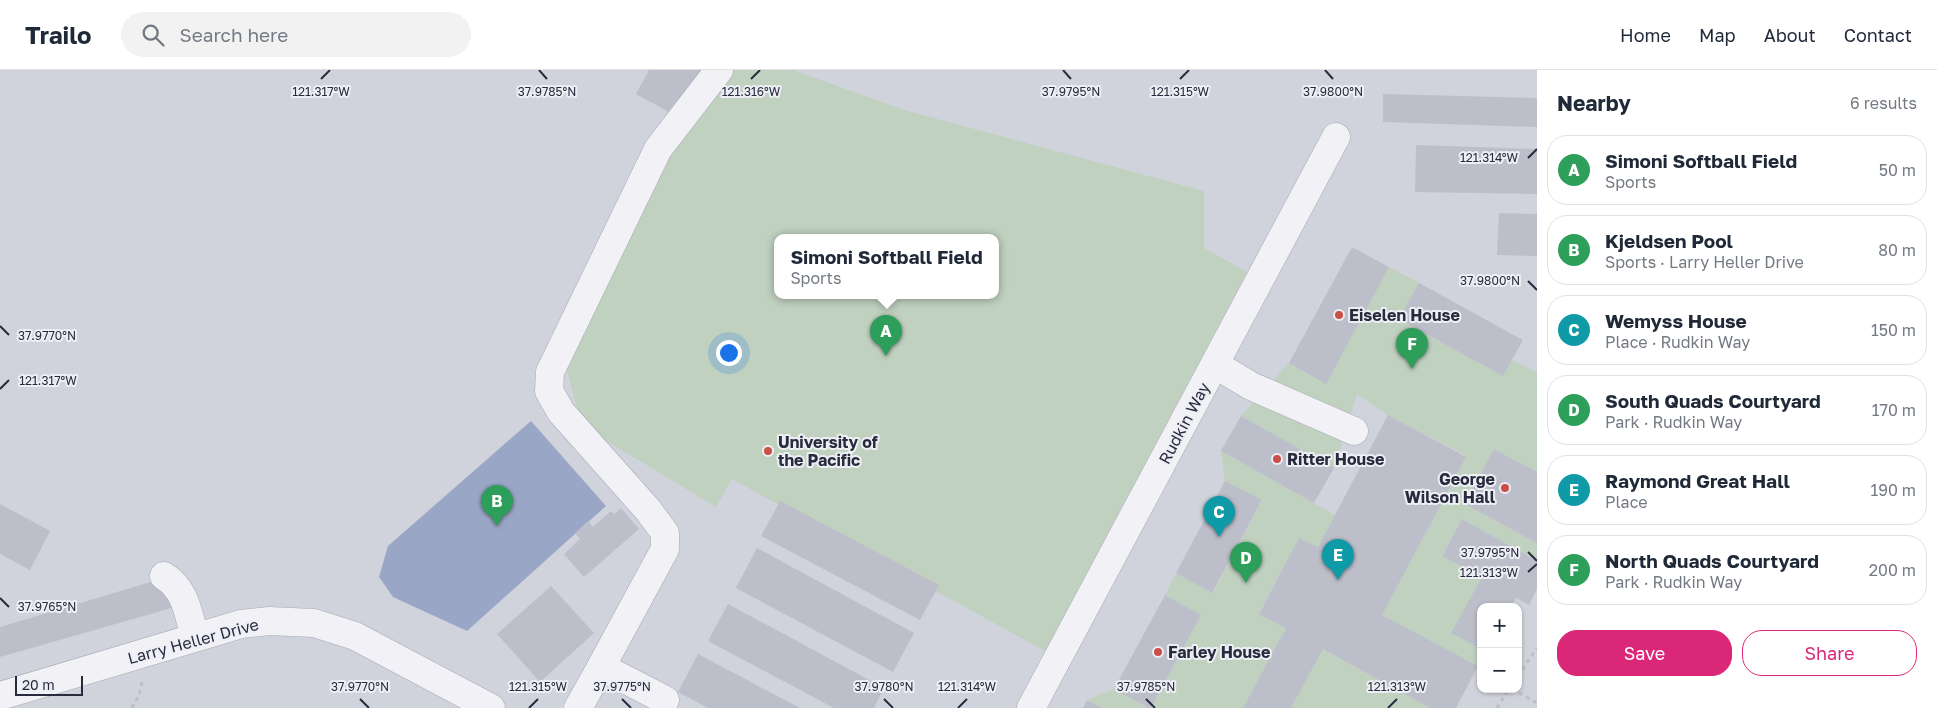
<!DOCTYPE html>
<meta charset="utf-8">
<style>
body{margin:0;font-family:"Golos Text",sans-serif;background:#f2f2f3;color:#1f2937}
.controls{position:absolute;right:15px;bottom:15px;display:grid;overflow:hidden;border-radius:10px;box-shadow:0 1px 4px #0004}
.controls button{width:45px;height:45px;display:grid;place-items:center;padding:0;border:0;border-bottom:1px solid #e0e1e3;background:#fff;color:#1f2937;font:25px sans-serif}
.scale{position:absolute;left:15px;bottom:12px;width:68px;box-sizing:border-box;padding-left:5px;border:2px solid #282b3e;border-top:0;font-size:14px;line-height:18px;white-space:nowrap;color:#282b3e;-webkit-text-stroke:4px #eeeff5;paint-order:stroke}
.you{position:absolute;left:728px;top:282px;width:18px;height:18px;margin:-12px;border:4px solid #fff;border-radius:50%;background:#1a73e8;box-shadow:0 0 0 8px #1a73e833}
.badge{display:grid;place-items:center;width:32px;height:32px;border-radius:50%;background:#db2777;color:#fff;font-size:16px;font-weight:700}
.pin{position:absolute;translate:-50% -41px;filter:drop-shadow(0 1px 2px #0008)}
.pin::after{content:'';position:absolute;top:26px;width:18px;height:15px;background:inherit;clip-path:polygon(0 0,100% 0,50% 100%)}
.popup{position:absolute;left:774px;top:164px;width:225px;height:65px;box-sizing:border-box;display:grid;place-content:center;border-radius:10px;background:#fff;filter:drop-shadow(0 1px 4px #0005);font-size:16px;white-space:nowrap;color:#747a83}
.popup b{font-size:19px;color:#1f2937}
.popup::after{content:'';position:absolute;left:50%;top:100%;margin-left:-10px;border:10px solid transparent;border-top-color:#fff}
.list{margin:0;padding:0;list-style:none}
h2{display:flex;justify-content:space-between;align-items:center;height:65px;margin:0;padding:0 20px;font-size:21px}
h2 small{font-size:16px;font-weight:400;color:#747a83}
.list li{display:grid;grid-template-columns:32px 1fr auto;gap:15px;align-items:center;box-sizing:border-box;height:70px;margin:0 10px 10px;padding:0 10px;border:1px solid #e0e1e3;border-radius:20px}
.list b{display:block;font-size:19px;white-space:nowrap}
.list p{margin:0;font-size:16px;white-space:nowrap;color:#747a83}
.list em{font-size:16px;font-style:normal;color:#747a83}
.actions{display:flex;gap:10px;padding:15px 20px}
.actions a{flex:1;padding:11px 0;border:1px solid #db2777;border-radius:20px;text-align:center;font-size:18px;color:#db2777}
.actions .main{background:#db2777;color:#fff}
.icon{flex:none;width:28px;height:28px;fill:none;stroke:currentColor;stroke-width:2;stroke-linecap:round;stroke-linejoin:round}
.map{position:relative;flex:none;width:1537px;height:638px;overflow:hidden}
header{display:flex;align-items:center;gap:30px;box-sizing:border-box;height:70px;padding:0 25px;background:#fff;border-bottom:1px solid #e0e1e3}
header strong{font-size:24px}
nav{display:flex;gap:28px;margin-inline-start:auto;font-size:18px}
.search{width:350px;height:45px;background:#f2f2f3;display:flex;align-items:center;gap:12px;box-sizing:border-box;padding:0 18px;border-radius:28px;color:#747a83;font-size:19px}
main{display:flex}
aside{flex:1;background:#fff}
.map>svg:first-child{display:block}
</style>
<header>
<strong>Trailo</strong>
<div class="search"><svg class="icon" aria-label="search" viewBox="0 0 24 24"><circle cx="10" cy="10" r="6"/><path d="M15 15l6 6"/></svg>Search here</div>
<nav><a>Home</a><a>Map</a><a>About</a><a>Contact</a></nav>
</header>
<main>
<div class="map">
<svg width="1537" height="638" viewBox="0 0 1537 638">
<rect width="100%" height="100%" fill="#dee0e7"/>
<!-- built -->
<path fill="#d0d2dc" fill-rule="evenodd" d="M0 0H1537V638H0ZM777 167H995V225H777ZM1481 537H1518V619H1481Z"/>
<!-- green -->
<g fill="#c0d1c0" fill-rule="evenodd">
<path d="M732 0H793L904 40 1204 121V178L1247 202 1045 581 732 409 716 437 582 356 567 301 574 272 668 84ZM777 167H995V225H777Z"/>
<path d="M1389 197 1419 213 1400 249 1503 306 1512 290 1537 302V402L1495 379 1465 434 1537 473V491L1462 449 1442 485 1482 507 1452 563 1481 579V591L1478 596 1382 545 1466 386 1388 345 1357 324 1334 398 1241 346 1289 293 1326 313Z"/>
<path d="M1221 381 1335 445 1318 477 1299 468 1259 543 1286 558 1243 638H1151L1201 545 1165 525 1176 503 1213 523 1262 431 1225 411Z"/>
<path d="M1323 579 1430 638H1291Z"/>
<path d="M1114 619 1149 638H1102L1087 630Z"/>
</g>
<!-- water -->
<path fill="#9aa6c6" d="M531 351 606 436 467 561 393 527 379 507 388 476Z"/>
<!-- building -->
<g fill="#bcbeca">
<path d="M649 0H704L678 47 636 24Z"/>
<path d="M1383 24 1537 28V57L1383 52Z"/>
<path d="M1416 75 1537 79V124L1415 122Z"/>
<path d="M1499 143 1537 144V186L1497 185Z"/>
<path d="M1352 177 1389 197 1326 314 1289 293Z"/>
<path d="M1419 213 1523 270 1503 306 1399 249Z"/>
<path d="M1388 345 1466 387 1382 545 1478 596 1456 638H1430L1323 579 1291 638H1243L1286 558 1259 544 1299 468 1318 477Z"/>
<path d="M1241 346 1334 398 1314 433 1221 381Z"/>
<path d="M1494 379 1537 402V473L1465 434Z"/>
<path d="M1225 411 1262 430 1212 523 1176 503Z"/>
<path d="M780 431 939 515 920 550 761 466Z"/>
<path d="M0 434 50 461 30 500 0 484Z"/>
<path d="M621 438 639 459 584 507 564 484 580 469 575 463 588 451 593 457 611 441 614 444Z"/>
<path d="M1462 449 1537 491V519L1529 535 1516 528 1511 537H1481V579L1451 563 1482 507 1442 486Z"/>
<path d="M757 478 914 563 893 602 736 518Z"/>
<path d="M164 508 175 537 0 587V557Z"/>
<path d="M551 516 594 563 540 612 497 564Z"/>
<path d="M1165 525 1201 545 1151 638H1149L1114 619Z"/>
<path d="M728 534 884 618 874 638H834L708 571Z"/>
<path d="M698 584 800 638H708L678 622Z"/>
<path d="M1087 630 1102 638H1083Z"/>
</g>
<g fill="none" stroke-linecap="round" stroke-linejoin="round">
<!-- minor casing -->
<g stroke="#a7aab4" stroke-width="29">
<g id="minor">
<path d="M1216 295 1251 316 1354 361"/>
<path d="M164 506C186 520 188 543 195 567"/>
<path d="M601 597 665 479V463L648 440 561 342 549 321 550 302 658 79 719 0"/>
<path d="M0 626 241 554 269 551 314 553 355 566 491 638"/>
<path d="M578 638 601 597 665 630"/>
<path d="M1031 638 1336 67"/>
</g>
</g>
<!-- path -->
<g stroke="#bdbec6" stroke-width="3" stroke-dasharray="4 4" stroke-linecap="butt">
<path d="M1518 606 1537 578"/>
<path d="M1512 619 1537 633"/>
<path d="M132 638 139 625 143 608"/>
<path d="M1497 638 1509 619"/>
</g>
<!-- minor -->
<use href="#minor" stroke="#f1f1f6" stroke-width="28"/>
</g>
<!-- ticks -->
<path fill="none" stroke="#282b3e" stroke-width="2" d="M539 0 547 9M1063 0 1071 9M1325 0 1333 9M321 9 330 0M751 9 760 0M1180 9 1189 0M1528 88 1537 79M1528 211 1537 220M0 256 9 265M0 319 9 310M1528 482 1537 491M1528 502 1537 494M0 528 9 537M360 629 369 638M622 629 631 638M884 629 893 638M1146 629 1155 638M529 638 538 629M958 638 967 629M1388 638 1397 629"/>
<!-- markers -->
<g fill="#c94f47" stroke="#eeeff5" stroke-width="2">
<circle cx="1339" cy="245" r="5"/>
<circle cx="768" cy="381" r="5"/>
<circle cx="1277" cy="389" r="5"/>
<circle cx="1505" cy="418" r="5"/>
<circle cx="1158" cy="582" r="5"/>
</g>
<g text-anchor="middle" stroke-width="4" stroke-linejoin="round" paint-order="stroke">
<!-- poi labels -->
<g font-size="16" font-weight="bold" fill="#282b3e" stroke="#eeeff5" text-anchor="start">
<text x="1349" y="251">Eiselen House</text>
<text x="778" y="378">University of<tspan x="778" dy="18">the Pacific</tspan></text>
<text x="1287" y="395">Ritter House</text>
<text x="1495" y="415" text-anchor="end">George<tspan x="1495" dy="18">Wilson Hall</tspan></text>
<text x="1168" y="588">Farley House</text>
</g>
<!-- street labels -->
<g font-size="16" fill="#282b3e" stroke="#eeeff5">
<text transform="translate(1184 353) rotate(-62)" y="6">Rudkin Way</text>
<text transform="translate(193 571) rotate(-15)" y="6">Larry Heller Drive</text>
</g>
</g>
<g font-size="12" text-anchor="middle" fill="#282b3e" stroke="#eeeff5" stroke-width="4" stroke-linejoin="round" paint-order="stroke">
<text x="321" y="26">121.317°W</text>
<text x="751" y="26">121.316°W</text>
<text x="1180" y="26">121.315°W</text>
<text x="1333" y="26">37.9800°N</text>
<text x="547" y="26">37.9785°N</text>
<text x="1071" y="26">37.9795°N</text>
<text x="1489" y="92">121.314°W</text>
<text x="1490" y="215">37.9800°N</text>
<text x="47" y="270">37.9770°N</text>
<text x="48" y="315">121.317°W</text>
<text x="1490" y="487">37.9795°N</text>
<text x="1489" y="507">121.313°W</text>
<text x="47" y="541">37.9765°N</text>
<text x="360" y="621">37.9770°N</text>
<text x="622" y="621">37.9775°N</text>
<text x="884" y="621">37.9780°N</text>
<text x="1146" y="621">37.9785°N</text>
<text x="538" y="621">121.315°W</text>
<text x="967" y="621">121.314°W</text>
<text x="1397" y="621">121.313°W</text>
</g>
</svg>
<div class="controls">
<button>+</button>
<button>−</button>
</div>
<div class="scale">20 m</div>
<div class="you"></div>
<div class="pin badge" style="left:886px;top:286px;background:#2e9e5b">A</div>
<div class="popup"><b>Simoni Softball Field</b>Sports</div>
<div class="pin badge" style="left:497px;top:456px;background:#2e9e5b">B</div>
<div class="pin badge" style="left:1219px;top:467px;background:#0f9aa8">C</div>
<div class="pin badge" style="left:1246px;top:513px;background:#2e9e5b">D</div>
<div class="pin badge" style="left:1338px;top:510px;background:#0f9aa8">E</div>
<div class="pin badge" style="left:1412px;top:299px;background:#2e9e5b">F</div>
</div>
<aside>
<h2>Nearby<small>6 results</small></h2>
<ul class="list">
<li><span class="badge" style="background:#2e9e5b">A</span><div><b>Simoni Softball Field</b><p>Sports</p></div><em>50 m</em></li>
<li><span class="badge" style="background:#2e9e5b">B</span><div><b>Kjeldsen Pool</b><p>Sports · Larry Heller Drive</p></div><em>80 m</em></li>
<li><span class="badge" style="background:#0f9aa8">C</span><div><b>Wemyss House</b><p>Place · Rudkin Way</p></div><em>150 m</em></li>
<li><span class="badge" style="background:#2e9e5b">D</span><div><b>South Quads Courtyard</b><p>Park · Rudkin Way</p></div><em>170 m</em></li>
<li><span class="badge" style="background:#0f9aa8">E</span><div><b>Raymond Great Hall</b><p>Place</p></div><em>190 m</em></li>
<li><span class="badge" style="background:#2e9e5b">F</span><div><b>North Quads Courtyard</b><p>Park · Rudkin Way</p></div><em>200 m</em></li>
</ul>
<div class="actions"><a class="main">Save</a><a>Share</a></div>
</aside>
</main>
